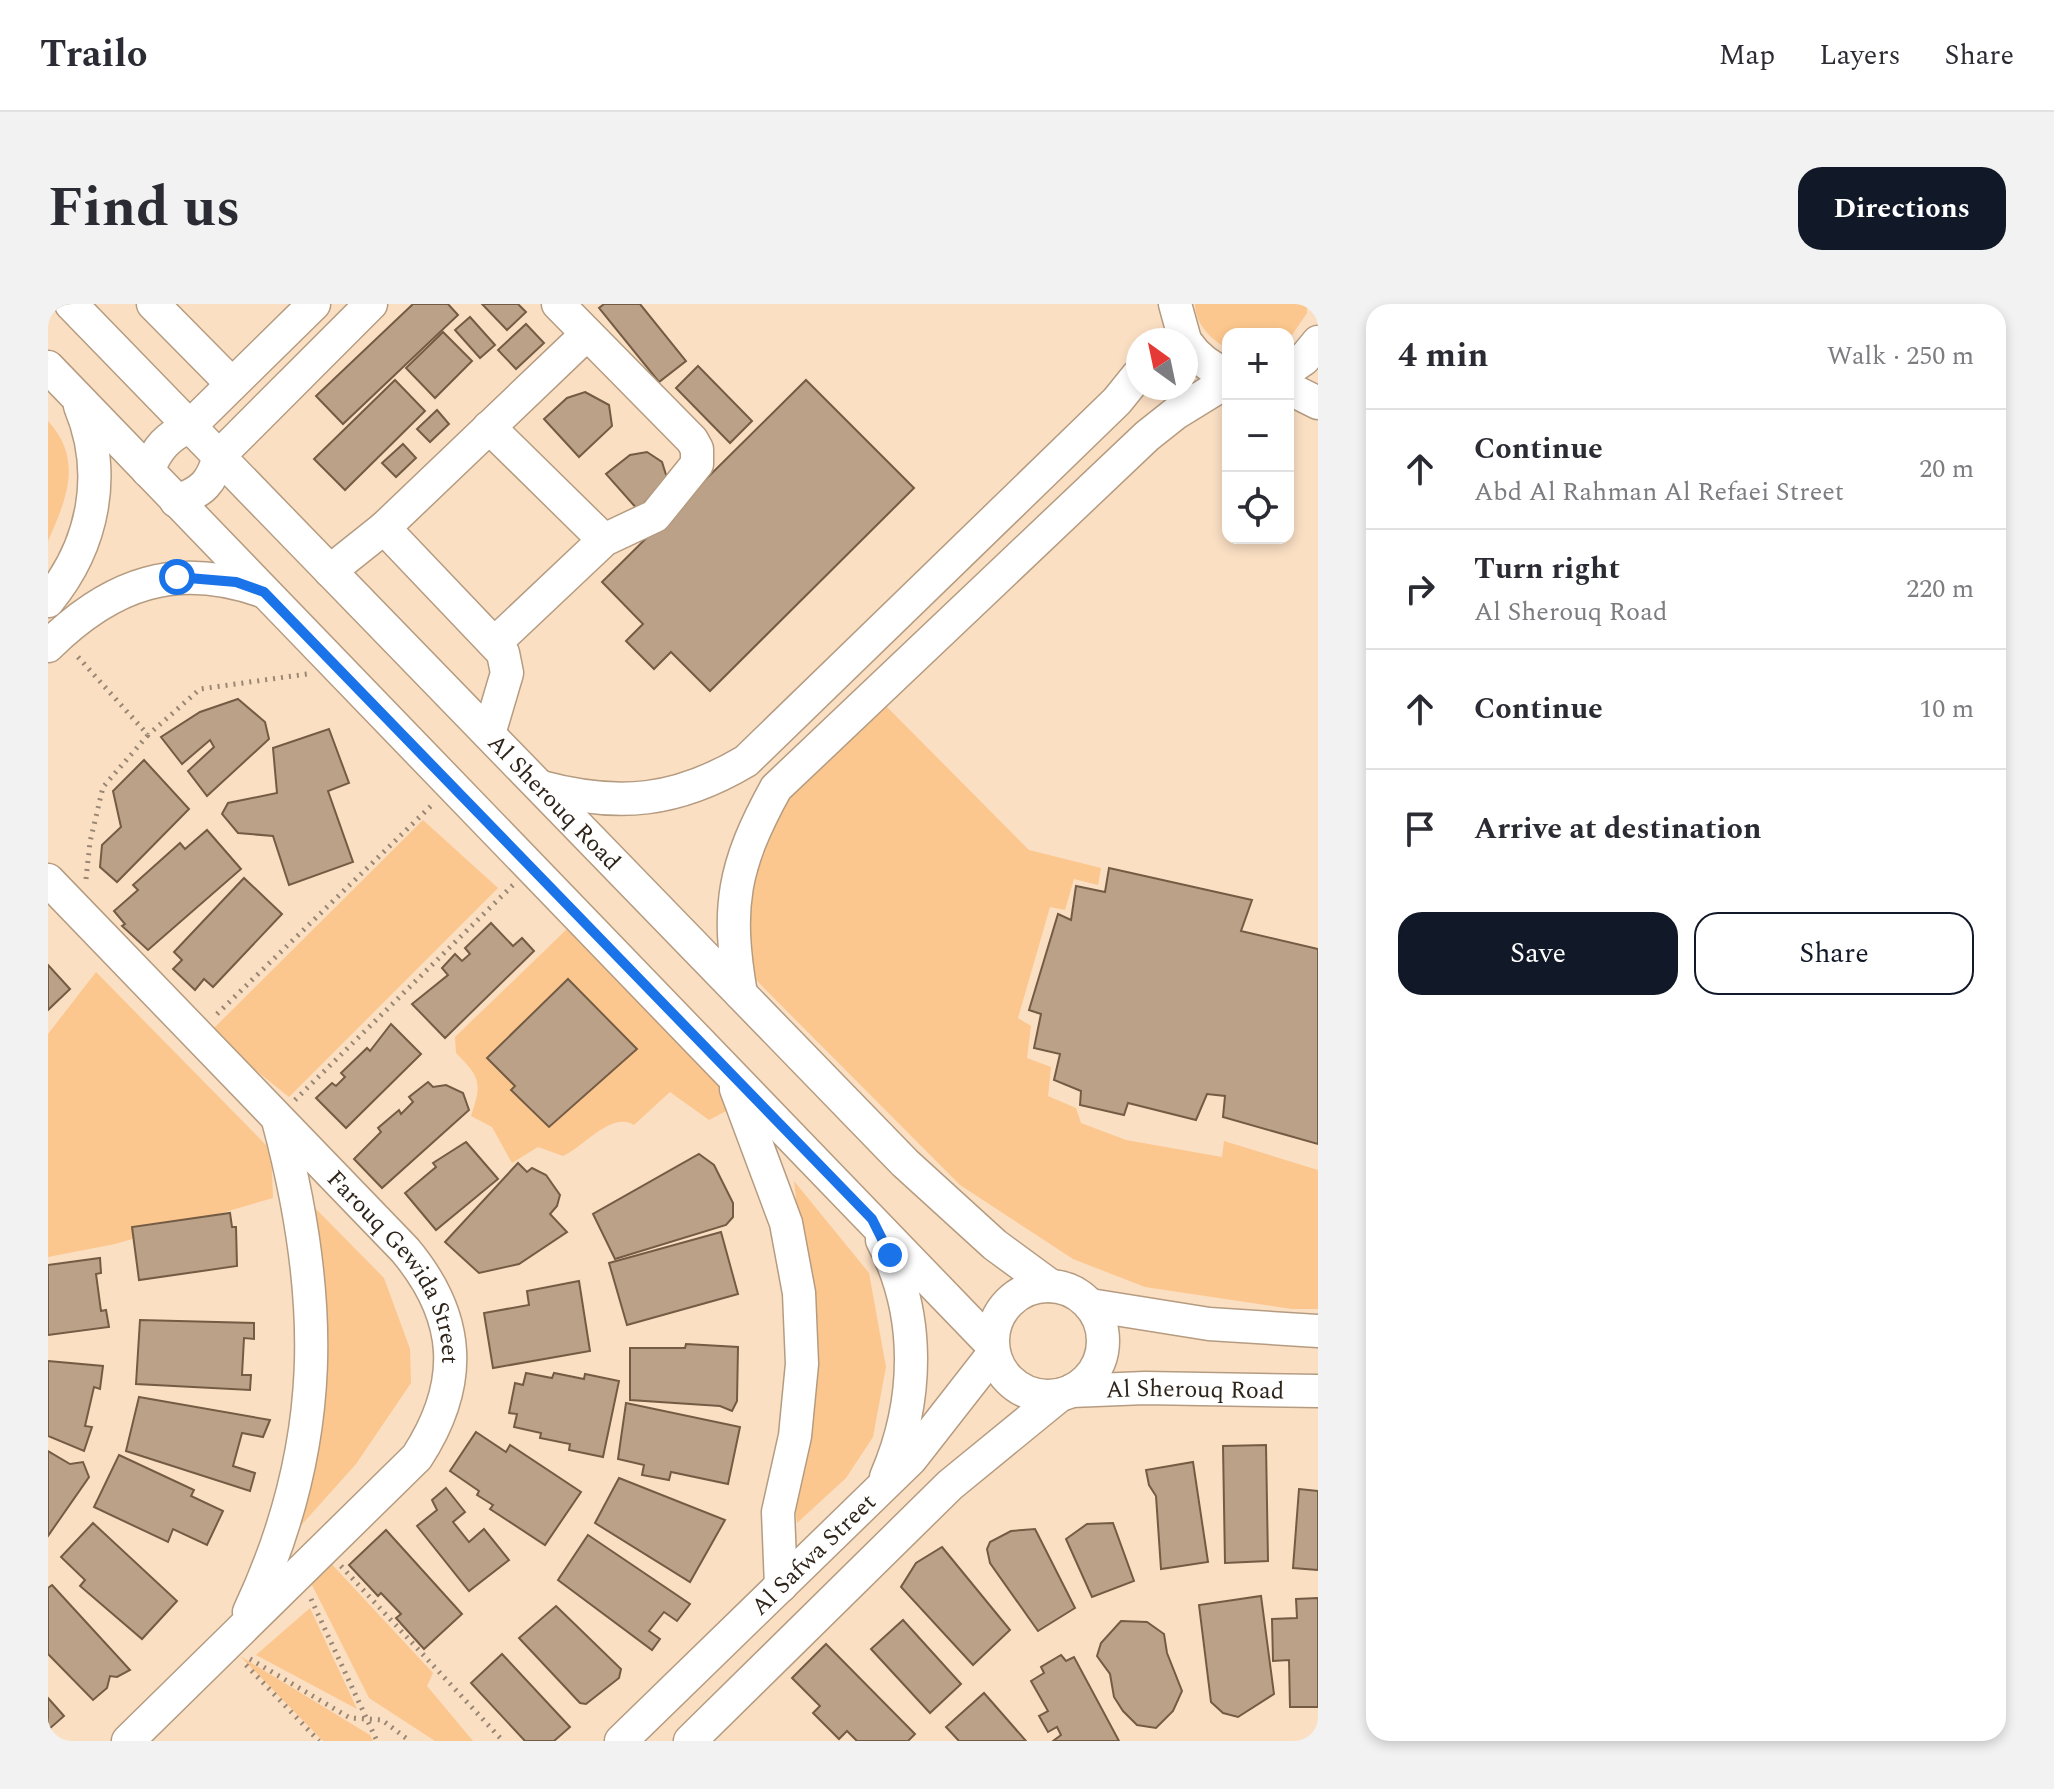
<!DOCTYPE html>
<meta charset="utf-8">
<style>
body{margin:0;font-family:Spectral,serif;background:#f2f2f3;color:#2b2b33}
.controls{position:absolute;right:24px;top:24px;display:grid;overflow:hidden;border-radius:16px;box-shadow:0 4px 12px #0003}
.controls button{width:72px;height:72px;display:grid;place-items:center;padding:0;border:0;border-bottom:2px solid #e1e1e2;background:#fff;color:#2b2b33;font:40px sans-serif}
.compass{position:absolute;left:1078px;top:24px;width:72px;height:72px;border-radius:50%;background:#fff;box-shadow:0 4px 12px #0003;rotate:327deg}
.stop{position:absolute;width:24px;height:24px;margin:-18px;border:6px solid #1a73e8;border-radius:50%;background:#fff}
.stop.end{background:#1a73e8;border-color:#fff;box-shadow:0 2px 8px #0008}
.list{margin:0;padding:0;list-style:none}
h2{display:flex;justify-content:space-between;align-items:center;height:104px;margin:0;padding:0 32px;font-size:34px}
h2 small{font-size:26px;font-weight:400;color:#7c7c81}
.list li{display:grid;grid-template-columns:52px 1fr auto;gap:24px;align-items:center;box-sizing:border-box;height:120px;padding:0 32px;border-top:2px solid #e1e1e2}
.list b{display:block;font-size:30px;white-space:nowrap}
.list p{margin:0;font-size:26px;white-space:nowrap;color:#7c7c81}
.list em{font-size:26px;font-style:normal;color:#7c7c81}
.actions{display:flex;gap:16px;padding:24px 32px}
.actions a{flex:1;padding:18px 0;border:2px solid #111827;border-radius:24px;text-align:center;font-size:28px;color:#111827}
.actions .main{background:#111827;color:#fff}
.icon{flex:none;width:44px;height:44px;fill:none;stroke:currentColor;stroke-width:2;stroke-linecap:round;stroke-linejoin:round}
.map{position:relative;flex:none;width:1270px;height:1437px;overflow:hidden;border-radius:24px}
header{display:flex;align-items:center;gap:48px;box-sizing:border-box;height:112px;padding:0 40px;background:#fff;border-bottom:2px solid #e1e1e2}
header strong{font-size:38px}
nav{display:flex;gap:44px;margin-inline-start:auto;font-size:28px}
.intro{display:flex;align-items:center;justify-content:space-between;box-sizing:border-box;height:192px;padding:0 48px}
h1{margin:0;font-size:56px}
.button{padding:20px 36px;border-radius:24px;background:#111827;color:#fff;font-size:28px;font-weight:700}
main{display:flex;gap:48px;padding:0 48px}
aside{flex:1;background:#fff;border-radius:24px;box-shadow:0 4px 12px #0003}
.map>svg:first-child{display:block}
</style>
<header>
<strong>Trailo</strong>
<nav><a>Map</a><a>Layers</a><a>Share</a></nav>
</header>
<div class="intro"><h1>Find us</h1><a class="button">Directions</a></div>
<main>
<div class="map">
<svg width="1270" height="1437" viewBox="0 0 1270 1437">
<rect width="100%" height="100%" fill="#fadfc3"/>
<!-- green -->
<g fill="#fcc78e">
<path d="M1147 0H1259V9L1240 37V30H1180V44C1163 37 1147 19 1147 0Z"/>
<path d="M0 117C36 156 18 196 0 237Z"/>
<path d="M834 398 981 546 1053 564 1050 581 1026 575 1017 606 1002 603 970 714 983 722 979 754 1003 763 1000 792 1028 804 1033 819 1078 836 1174 853 1176 837 1270 866V1005H1244L1097 983 1025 955 912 881 699 667 698 585 731 491Z"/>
<path d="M375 516 450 584 241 793 161 729Z"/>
<path d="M519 625 669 770 686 803 661 816 622 788 586 821C563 807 537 842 515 852L490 843 464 859 444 823 423 812C434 779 433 774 408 749L407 733Z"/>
<path d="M48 668 223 846 225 894 67 940 0 953V730Z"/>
<path d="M746 877 821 969 838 1063 825 1133 798 1174 749 1219 744 1183 759 994Z"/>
<path d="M265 902 336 974 362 1045 363 1079 308 1160 247 1228Z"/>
<path d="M278 1254 385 1369 379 1382 425 1437H387L321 1394 259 1271Z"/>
<path d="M262 1304 309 1405 208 1351Z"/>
<path d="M192 1352 322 1431 325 1437H275Z"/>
</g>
<!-- building -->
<g fill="#bba187" stroke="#745c44" stroke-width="2">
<path d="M365 0H400L410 11 295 120 268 92Z"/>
<path d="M434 0H470L478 8 459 26Z"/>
<path d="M556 0H592L638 57 611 78 551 4Z"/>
<path d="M422 13 447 41 432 54 407 26Z"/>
<path d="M478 20 496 39 468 65 450 46Z"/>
<path d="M395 28 424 57 387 94 358 64Z"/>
<path d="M650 62 704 117 682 139 628 84Z"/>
<path d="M347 76 377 107 297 186 266 155Z"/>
<path d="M758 76 866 184 662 387 623 348 606 365 578 337 595 320 554 278Z"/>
<path d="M537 88 561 101 564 122 531 153 496 115 519 94Z"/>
<path d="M389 106 401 120 382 138 369 125Z"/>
<path d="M355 140 368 154 348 173 334 159Z"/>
<path d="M599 148 614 158 619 174 590 206 558 170 582 151Z"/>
<path d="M190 395 217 418 221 435 159 492 140 467 166 443 162 436 134 460 113 433 152 408Z"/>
<path d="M281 425 301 479 280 487 305 558 241 581 225 532 190 529 174 510 180 499 229 489 225 444Z"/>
<path d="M96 456 141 505 69 578 52 563 54 541 73 523 65 487Z"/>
<path d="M159 526 193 565 100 646 74 622 77 620 66 607 90 586 85 581 132 539 137 545Z"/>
<path d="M1061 564 1204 596 1193 627 1270 645V840L1175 813 1177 792 1159 790 1148 816 1080 799 1076 811 1032 801 1033 787 1006 776 1012 750 986 744 993 710 981 706 1010 610 1023 616 1028 582 1057 588Z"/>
<path d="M196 574 234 610 165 683 156 675 147 686 125 665 134 656 126 648Z"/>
<path d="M443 619 465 642 474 634 486 647 397 734 364 700 400 671 394 664 407 650 414 657 422 650 417 644Z"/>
<path d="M0 661 22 685 0 706Z"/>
<path d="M520 675 589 745 501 823 463 786 467 782 439 754Z"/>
<path d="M343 720 373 750 298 824 268 794 284 779 288 782 297 773 293 769 319 744 322 747Z"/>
<path d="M380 778 385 783 398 781 415 789 421 806 334 884 306 855 333 828 330 824 351 806 353 810 365 798 361 793Z"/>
<path d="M418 838 450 875 388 926 357 889 388 863 385 859Z"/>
<path d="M651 850 666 861 685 899V913L678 921 567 955 545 910Z"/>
<path d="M470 859 479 868 484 864 498 871 512 891 509 902 502 910 519 928 471 960 431 969 397 938Z"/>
<path d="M182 909 184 923H188L189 962 91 976 84 923Z"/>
<path d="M673 928 690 990 579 1021 561 959Z"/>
<path d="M52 954 53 969 48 970 53 1007 58 1006 61 1023 0 1031V961Z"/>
<path d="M531 977 542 1047 445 1064 436 1009 481 1001 479 987Z"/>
<path d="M92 1016 206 1019V1035L196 1034 194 1071H203L202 1086 88 1080Z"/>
<path d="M638 1040 690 1043 689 1097 684 1107 672 1102 582 1096V1044H637Z"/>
<path d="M0 1057 55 1062 52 1085 46 1083 37 1122 44 1123 36 1147 0 1132Z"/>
<path d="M478 1069 504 1074 506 1069 536 1075 537 1070 571 1077 555 1153 521 1146 522 1140 492 1134 493 1129 466 1123 469 1110 461 1109 467 1079 475 1081Z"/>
<path d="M91 1093 222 1116 215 1133 194 1129 185 1162 207 1169 202 1187 78 1147Z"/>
<path d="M578 1099 692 1123 680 1180 623 1168 621 1176 594 1171 596 1161 570 1155Z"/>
<path d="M428 1128 458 1148 462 1141 533 1188 497 1241 442 1205 445 1201 429 1191 431 1187 402 1167Z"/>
<path d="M1218 1141 1220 1257 1177 1259 1175 1142Z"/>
<path d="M0 1147 22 1160 35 1158 41 1173 0 1232Z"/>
<path d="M71 1151 146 1186 143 1192 175 1207 159 1241 125 1225 120 1238 46 1203Z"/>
<path d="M1145 1158 1160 1258 1113 1265 1108 1192 1101 1181 1098 1166Z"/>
<path d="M571 1174 677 1216 642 1278 547 1219Z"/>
<path d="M398 1184 417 1208 405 1218 421 1238 436 1225 461 1256 421 1287 369 1222 389 1206 384 1196Z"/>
<path d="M1251 1185 1270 1187V1266L1245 1264Z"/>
<path d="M45 1219 129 1297 94 1335 32 1282 37 1276 13 1253Z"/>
<path d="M1065 1219 1086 1277 1044 1293 1018 1235 1039 1220Z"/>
<path d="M987 1225 1027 1304 990 1327 942 1259 939 1245 942 1238 963 1227Z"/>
<path d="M338 1226 414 1310 376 1345 348 1314 353 1310 333 1289 330 1292 301 1261Z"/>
<path d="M540 1231 642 1300 629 1317 616 1308 601 1327 612 1335 604 1346 510 1276Z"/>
<path d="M894 1243 962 1326 925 1361 853 1283 868 1259Z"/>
<path d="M4 1281 82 1366 69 1373 62 1372 59 1384 45 1396 0 1350V1284Z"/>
<path d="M1213 1292 1226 1390 1190 1413 1175 1409 1163 1398 1151 1301Z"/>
<path d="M1270 1294V1403H1242L1241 1356 1225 1357 1224 1315 1249 1314 1248 1295Z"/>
<path d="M508 1302 573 1365 571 1374 538 1400 532 1399 471 1334Z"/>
<path d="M855 1316 913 1380 882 1409 823 1345Z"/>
<path d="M1073 1317 1099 1318 1116 1330 1119 1349 1134 1387 1125 1407 1108 1424 1089 1421 1075 1407 1066 1393 1062 1370 1049 1352 1053 1339Z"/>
<path d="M778 1340 867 1430 860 1437H809L799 1427 791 1435 765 1409 772 1402 744 1374Z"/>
<path d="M454 1350 522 1423 506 1437H477L423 1379Z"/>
<path d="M1013 1351 1018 1357 1026 1353 1071 1437H1005L1013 1431 1009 1423 1000 1428 991 1412 1000 1407 983 1377 996 1369 993 1363Z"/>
<path d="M936 1389 978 1437H911L898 1423Z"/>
<path d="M0 1394 16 1412 0 1426Z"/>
</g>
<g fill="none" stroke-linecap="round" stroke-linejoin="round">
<!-- minor casing -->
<g stroke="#b59c81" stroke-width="35">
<g id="minor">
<path id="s1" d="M23 0 857 859 947 941 1003 982"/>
<path d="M105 0 184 80"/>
<path d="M1127 0 1137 36"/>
<path d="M1138 38C1149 54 1162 64 1180 71"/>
<path d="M0 63 944 1041"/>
<path d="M1240 66 1256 55 1270 38"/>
<path d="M1240 84 1270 99"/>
<path d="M441 123 556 236"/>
<path d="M100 167C109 144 119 133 142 122L266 0"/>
<path d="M128 197C155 188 164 178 171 152L323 0"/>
<path d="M336 224 455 349 459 369 441 430"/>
<path d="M282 267 336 224 539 30"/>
<path d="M0 297C46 241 60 169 32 102"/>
<path d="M448 338 556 236 607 212 649 160V145L644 136 510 0"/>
<path d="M0 342C64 279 128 257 214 287"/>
<path d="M493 483C571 504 629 498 698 457L1069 97 1090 71"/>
<path id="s2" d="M0 576 357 946C413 1013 417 1079 369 1153L80 1437"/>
<path d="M693 690C678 603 685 562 728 484L1099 132 1128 109 1180 77"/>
<path d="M688 785 738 919 751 989 754 1060 747 1132 730 1208 733 1282"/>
<path d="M834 936C873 1010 871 1097 838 1173"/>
<circle cx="1000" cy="1037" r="55"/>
<path d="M1042 1001 1161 1020 1270 1027"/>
<path id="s3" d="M1023 1087 1097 1084 1270 1087"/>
<path d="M201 1308C280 1140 277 992 230 816"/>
<path id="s4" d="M573 1437 863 1155 945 1050"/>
<path d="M642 1437 902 1181 1012 1091"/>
</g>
</g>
<!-- path -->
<g stroke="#9a8773" stroke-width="5" stroke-dasharray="2 6" stroke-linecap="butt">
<path d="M30 353 100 431 152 385 259 370"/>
<path d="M38 575 42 538 55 483 100 431"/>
<path d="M169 710 386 499"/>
<path d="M247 796 465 581"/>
<path d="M293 1262 455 1437"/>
<path d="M263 1295 329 1437"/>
<path d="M202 1355 302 1414 334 1416 362 1437"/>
<path d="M198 1361 271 1437"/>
</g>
<!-- minor -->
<use href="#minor" stroke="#fff" stroke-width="32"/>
</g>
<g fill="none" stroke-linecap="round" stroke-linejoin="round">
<!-- route -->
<path stroke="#1a73e8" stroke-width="10" d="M129 273 188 278 216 288 824 915 842 951"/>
</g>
<g text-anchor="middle" stroke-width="6" stroke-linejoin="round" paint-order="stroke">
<!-- street labels -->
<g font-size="24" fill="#2e241a" stroke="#fff">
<text dy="8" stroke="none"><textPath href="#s1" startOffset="694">Al Sherouq Road</textPath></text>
<text dy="8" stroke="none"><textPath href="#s2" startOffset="524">Farouq Gewida Street</textPath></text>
<text dy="8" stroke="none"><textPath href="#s3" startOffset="124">Al Sherouq Road</textPath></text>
<text dy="8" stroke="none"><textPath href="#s4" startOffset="268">Al Safwa Street</textPath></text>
</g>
</g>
</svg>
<div class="controls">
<button>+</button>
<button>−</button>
<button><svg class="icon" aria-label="locate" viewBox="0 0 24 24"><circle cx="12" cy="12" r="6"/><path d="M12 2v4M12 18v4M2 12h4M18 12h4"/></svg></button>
</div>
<svg class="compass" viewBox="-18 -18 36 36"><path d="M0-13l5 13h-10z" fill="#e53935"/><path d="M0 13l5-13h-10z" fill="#7c7c81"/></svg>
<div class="stop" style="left:129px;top:273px"></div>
<div class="stop end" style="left:842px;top:951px"></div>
</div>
<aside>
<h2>4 min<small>Walk · 250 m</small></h2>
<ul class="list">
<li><svg class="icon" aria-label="ahead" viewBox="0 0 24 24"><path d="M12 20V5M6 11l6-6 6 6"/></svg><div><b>Continue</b><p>Abd Al Rahman Al Refaei Street</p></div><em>20 m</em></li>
<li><svg class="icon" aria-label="right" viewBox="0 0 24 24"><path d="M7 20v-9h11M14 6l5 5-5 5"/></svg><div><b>Turn right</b><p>Al Sherouq Road</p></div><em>220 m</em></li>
<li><svg class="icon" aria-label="ahead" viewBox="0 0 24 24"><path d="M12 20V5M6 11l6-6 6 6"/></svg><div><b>Continue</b></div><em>10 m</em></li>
<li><svg class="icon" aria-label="arrive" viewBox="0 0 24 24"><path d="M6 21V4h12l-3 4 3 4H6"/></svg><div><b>Arrive at destination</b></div></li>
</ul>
<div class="actions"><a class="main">Save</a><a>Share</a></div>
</aside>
</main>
